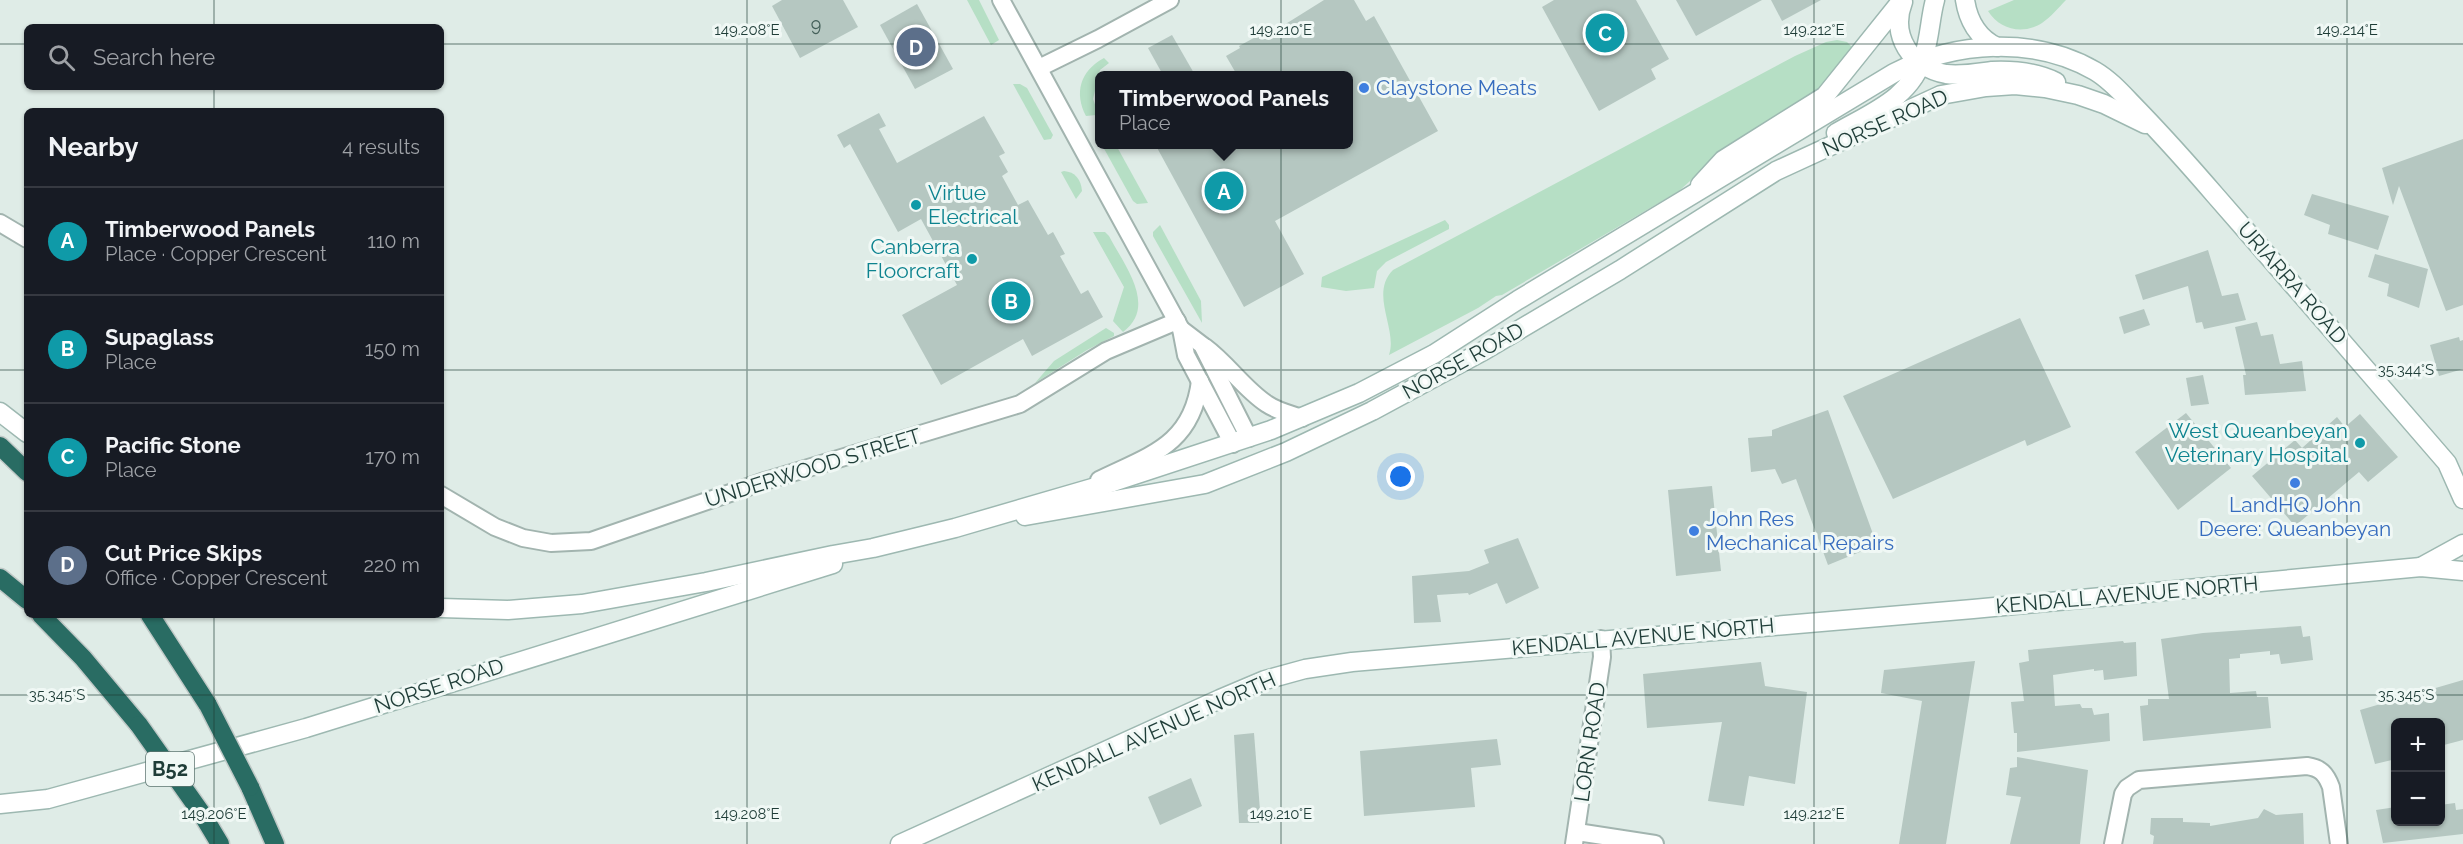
<!DOCTYPE html>
<meta charset="utf-8">
<style>
body{margin:0;font-family:Raleway,sans-serif;background:#20242c;color:#f1f3f6}
.controls{position:absolute;right:18px;bottom:18px;display:grid;overflow:hidden;border-radius:9px;box-shadow:0 2px 4px #0004}
.controls button{width:54px;height:54px;display:grid;place-items:center;padding:0;border:0;border-bottom:2px solid #363941;background:#171b24;color:#f1f3f6;font:30px sans-serif}
.you{position:absolute;left:1401px;top:477px;width:21px;height:21px;margin:-15px;border:4px solid #fff;border-radius:50%;background:#1a73e8;box-shadow:0 0 0 9px #1a73e833}
.badge{display:grid;place-items:center;width:39px;height:39px;border-radius:50%;background:#7c3aed;color:#fff;font-size:20px;font-weight:700}
.pin{position:absolute;translate:-50% -50%;border:3px solid #fff;box-shadow:0 2px 6px #0006}
.popup{position:absolute;left:1095px;top:71px;width:258px;height:78px;box-sizing:border-box;display:grid;place-content:center;border-radius:9px;background:#171b24;filter:drop-shadow(0 2px 4px #0005);font-size:20px;white-space:nowrap;color:#9ea1a6}
.popup b{font-size:22px;color:#f1f3f6}
.popup::after{content:'';position:absolute;left:50%;top:100%;margin-left:-12px;border:12px solid transparent;border-top-color:#171b24}
.list{margin:0;padding:0;list-style:none}
h2{display:flex;justify-content:space-between;align-items:center;height:78px;margin:0;padding:0 24px;font-size:26px}
h2 small{font-size:20px;font-weight:400;color:#9ea1a6}
.list li{display:grid;grid-template-columns:39px 1fr auto;gap:18px;align-items:center;box-sizing:border-box;height:108px;padding:0 24px;border-top:2px solid #363941}
.list b{display:block;font-size:22px;white-space:nowrap}
.list p{margin:0;font-size:20px;white-space:nowrap;color:#9ea1a6}
.list em{font-size:20px;font-style:normal;color:#9ea1a6}
.icon{flex:none;width:33px;height:33px;fill:none;stroke:currentColor;stroke-width:2;stroke-linecap:round;stroke-linejoin:round}
.map{position:relative;flex:none;width:2463px;height:844px;overflow:hidden}
.search{position:absolute;background:#171b24;box-shadow:0 2px 4px #0004;left:24px;top:24px;width:420px;height:66px;display:flex;align-items:center;gap:15px;box-sizing:border-box;padding:0 21px;border-radius:9px;color:#9ea1a6;font-size:22px}
.panel{position:absolute;background:#171b24;box-shadow:0 2px 4px #0004;left:24px;top:108px;width:420px;height:510px;border-radius:9px}
.map>svg:first-child{display:block}
</style>
<div class="map">
<svg width="2463" height="844" viewBox="0 0 2463 844">
<rect width="100%" height="100%" fill="#dfece7"/>
<!-- green -->
<g fill="#b6dfc5">
<path d="M967 0H979L999 40 991 45Z"/>
<path d="M2014 0H2066C2058 8 2051 17 2042 23 2023 35 2000 30 1988 11Z"/>
<path d="M1837 40 1847 42 1854 49 1820 89 1701 171 1679 191 1502 295 1496 296 1478 308 1389 355C1398 329 1369 294 1393 270L1795 56 1826 42Z"/>
<path d="M1104 58 1109 63 1100 70 1093 99 1097 110 1096 115 1086 116C1074 93 1080 71 1104 58Z"/>
<path d="M1013 84H1020L1027 88 1053 135 1051 139 1044 140Z"/>
<path d="M1102 145H1116L1148 203 1137 204 1133 201Z"/>
<path d="M1064 171C1075 172 1081 179 1082 191L1076 199 1061 172Z"/>
<path d="M1445 220 1449 225V229L1386 262 1377 271 1374 288 1346 291 1321 287 1322 277Z"/>
<path d="M1160 225 1201 301 1202 323 1153 236V232Z"/>
<path d="M1093 232H1105L1109 236C1124 265 1158 306 1123 332L1113 321 1124 287Z"/>
<path d="M1106 328 1114 333V336L1087 350 1035 383 1054 361Z"/>
</g>
<!-- building -->
<g fill="#b5c7c1">
<path d="M782 0H843L858 27 800 58 772 6Z"/>
<path d="M1324 0H1354L1366 21 1374 16 1438 131 1275 221 1304 274 1244 307 1155 144H1348V75H1237L1226 56 1240 48 1239 46 1263 33 1264 35 1276 30Z"/>
<path d="M1554 0H1636L1669 59 1651 69 1656 79 1599 111 1542 7Z"/>
<path d="M1676 0H1762L1696 36Z"/>
<path d="M1771 0H1821L1782 21Z"/>
<path d="M917 4 953 69 915 89 880 25Z"/>
<path d="M1172 35 1195 75H1163L1148 48Z"/>
<path d="M879 113 886 126 879 129 897 163 984 116 1005 153 999 156 1008 172 1002 176 1018 205 1028 200 1048 235 1053 232 1065 254 1060 256 1081 294 1088 290 1103 317 1032 356 1023 339 941 385 902 315 957 285 921 219 898 232 850 144 844 148 837 135Z"/>
<path d="M2463 139V305L2446 311 2399 186 2393 205 2382 168Z"/>
<path d="M2312 194 2389 216 2378 250 2328 234 2330 225 2304 215Z"/>
<path d="M2208 250 2222 296 2238 293 2246 320 2204 329 2202 322 2196 323 2188 286 2143 300 2135 275Z"/>
<path d="M2375 254 2428 269 2419 308 2387 296 2389 284 2368 277Z"/>
<path d="M2144 309 2150 325 2124 334 2119 317Z"/>
<path d="M2020 318 2071 427 2027 446 2025 440 1893 499 1843 396Z"/>
<path d="M2257 322 2261 336 2273 334 2280 364 2302 361 2306 391 2245 395 2243 375H2246L2235 327Z"/>
<path d="M2459 337 2460 341 2463 340V369L2439 376 2430 345Z"/>
<path d="M2203 375 2209 404 2191 406 2186 378Z"/>
<path d="M1828 410 1877 545 1828 565 1796 479 1782 484 1775 469 1751 472 1748 438 1772 436V430Z"/>
<path d="M2186 413 2231 468 2178 510 2135 452Z"/>
<path d="M2360 414 2398 457 2368 482 2359 472 2295 526 2252 476 2295 440 2302 448 2337 417 2345 427Z"/>
<path d="M1712 486 1721 571 1676 576 1668 490Z"/>
<path d="M1518 538 1539 588 1506 604 1497 583 1469 595 1468 593 1437 595 1441 622 1414 623 1412 576 1469 571 1489 563 1484 550Z"/>
<path d="M2301 626 2303 637 2310 636 2313 660 2281 664 2279 654 2270 655V651L2240 654V658L2229 659 2230 693 2256 691 2257 697H2268L2271 728 2143 741 2140 706 2148 705V699H2169L2161 639 2203 633Z"/>
<path d="M2123 641 2124 643 2136 642 2137 676 2104 680 2103 670 2094 671V669L2053 675 2055 706 2080 704 2082 708H2092L2094 715 2109 713 2110 741 2017 752V733H2014L2011 702 2024 701 2019 663 2029 661 2028 650Z"/>
<path d="M1975 661 1946 844H1899L1922 701 1881 693 1884 670Z"/>
<path d="M1761 662 1765 686 1807 692 1795 784 1749 776 1744 806 1708 801 1722 722 1647 728 1643 674Z"/>
<path d="M2463 680V740L2440 746V723H2396V759L2375 764 2360 710Z"/>
<path d="M1254 733 1261 823H1239L1234 735Z"/>
<path d="M1497 739 1501 765 1471 768 1475 807 1364 816 1360 751Z"/>
<path d="M2017 757 2088 770 2080 844H2010L2021 797 2006 795 2010 768 2017 767Z"/>
<path d="M1191 778 1202 806 1160 825 1148 797Z"/>
<path d="M2455 803 2456 810 2463 809V834L2383 843 2376 810 2396 807V822H2440V805Z"/>
<path d="M2264 809 2276 815 2303 813 2304 844H2153L2154 836 2150 834 2151 818H2183V822L2210 823V826L2258 818Z"/>
</g>
<g fill="none" stroke-linecap="round" stroke-linejoin="round">
<!-- street casing -->
<g stroke="#a2b4af" stroke-width="20">
<g id="street">
<path d="M1001 0 1181 329 1186 355 1233 444"/>
<path d="M1039 68 1098 39 1170 0"/>
<path d="M0 223 27 239"/>
<path d="M1181 329 1202 345 1249 438"/>
<path d="M1205 347C1228 364 1244 389 1267 404 1277 411 1290 414 1302 418"/>
<path d="M1099 480C1150 455 1192 445 1200 381"/>
<path d="M441 495 495 527 523 538 551 543 591 541 765 481 1020 404 1106 351 1177 321"/>
<path d="M1577 832 1655 844"/>
<path d="M1574 844 1602 657 1601 639"/>
<path d="M2113 844 2123 794 2127 788 2139 780 2307 766C2321 768 2326 774 2331 787L2339 844"/>
</g>
</g>
<!-- secondary casing -->
<g stroke="#9db8b1" stroke-width="21">
<g id="secondary">
<path d="M1965 0C1968 20 1978 38 1997 47"/>
<path d="M1903 2C1890 35 1911 68 1946 74 1961 76 1977 73 1992 71 2015 70 2036 72 2056 82"/>
<path d="M1836 133C1870 113 1912 98 1924 55 1930 37 1930 18 1935 0"/>
<path d="M1700 185 1723 160 1825 96 1902 0"/>
<path d="M0 412 27 433"/>
<path d="M1025 516 1205 484 1286 452 1372 411 1485 350 1620 270 1776 171 1941 95 1986 87 2015 85 2045 88 2078 95 2104 104 2145 124"/>
<path d="M2421 567 2463 544"/>
<path d="M441 608 508 610 582 604 706 582 833 555 873 548 955 528 1113 482 1271 430 1359 393 1434 354 1518 300 1894 73C1955 41 2035 36 2095 71 2112 81 2125 97 2139 111 2165 138 2190 166 2215 195 2293 284 2370 374 2447 463L2463 499"/>
<path d="M0 804 48 799 306 728 833 564"/>
<path d="M900 844 1220 699 1265 680 1305 669 1352 662 1973 609 2421 567 2463 571"/>
</g>
</g>
<!-- highway casing -->
<g stroke="#c0c9c7" stroke-width="21">
<g id="highway">
<path d="M0 446 27 472"/>
<path d="M0 578 27 600"/>
<path d="M41 615 83 658 139 725"/>
<path d="M150 615 208 705"/>
<path d="M250 787 275 844"/>
<path d="M202 814 220 844"/>
</g>
</g>
<!-- street -->
<use href="#street" stroke="#fff" stroke-width="16"/>
<!-- secondary -->
<use href="#secondary" stroke="#fff" stroke-width="18"/>
<!-- highway -->
<use href="#highway" stroke="#296c63" stroke-width="18"/>
<!-- highway-bridge casing -->
<g stroke="#c0c9c7" stroke-width="21" stroke-linecap="butt">
<g id="highway-bridge">
<path d="M208 705 250 787"/>
<path d="M139 725 202 814"/>
</g>
</g>
<!-- highway-bridge -->
<use href="#highway-bridge" stroke="#296c63" stroke-width="18"/>
</g>
<!-- ticks -->
<path fill="none" stroke="#1f3d38" stroke-width="1.5" stroke-opacity="0.45" d="M214 0V27M747 0V844M1281 0V844M1814 0V844M2347 0V844M0 44H27M441 44H2463M214 87V111M0 370H27M441 370H2463M214 615V844M0 695H2463"/>
<!-- markers -->
<g fill="#3f7fe0" stroke="#f0f8f5" stroke-width="2">
<circle cx="1364" cy="88" r="6"/>
<circle cx="2295" cy="483" r="6"/>
<circle cx="1694" cy="531" r="6"/>
</g>
<g fill="#0f9aa8" stroke="#f0f8f5" stroke-width="2">
<circle cx="916" cy="205" r="6"/>
<circle cx="972" cy="259" r="6"/>
<circle cx="2360" cy="443" r="6"/>
</g>
<g text-anchor="middle" stroke-width="6" stroke-linejoin="round" paint-order="stroke">
<!-- number labels -->
<g font-size="18" fill="#44605a">
<text x="816" y="31">9</text>
</g>
<!-- shield labels -->
<rect fill="#f0f8f5" stroke="#5e7571" stroke-width="1.5" x="146" y="752" width="48" height="34" rx="4.5"/>
<g font-size="20" font-weight="bold" fill="#1f3d38">
<text x="170" y="776">B52</text>
</g>
<!-- shop labels -->
<g font-size="21" fill="#366cbe" stroke="#f0f8f5" text-anchor="start">
<text x="1376" y="95">Claystone Meats</text>
<text x="2295" y="512" text-anchor="middle">LandHQ John<tspan x="2295" dy="24">Deere: Queanbeyan</tspan></text>
<text x="1706" y="526">John Res<tspan x="1706" dy="24">Mechanical Repairs</tspan></text>
</g>
<!-- street labels -->
<g font-size="21" fill="#1f3d38" stroke="#f0f8f5">
<text transform="translate(1885 123) rotate(-24)" y="7">NORSE ROAD</text>
<text transform="translate(2292 283) rotate(49)" y="7">URIARRA ROAD</text>
<text transform="translate(1463 361) rotate(-29)" y="7">NORSE ROAD</text>
<text transform="translate(813 468) rotate(-17)" y="7">UNDERWOOD STREET</text>
<text transform="translate(2127 595) rotate(-5)" y="7">KENDALL AVENUE NORTH</text>
<text transform="translate(1643 637) rotate(-5)" y="7">KENDALL AVENUE NORTH</text>
<text transform="translate(439 686) rotate(-18)" y="7">NORSE ROAD</text>
<text transform="translate(1154 732) rotate(-24)" y="7">KENDALL AVENUE NORTH</text>
<text transform="translate(1590 742) rotate(-82)" y="7">LORN ROAD</text>
</g>
<!-- culture labels -->
<g font-size="21" fill="#0d838f" stroke="#f0f8f5" text-anchor="end">
<text x="928" y="200" text-anchor="start">Virtue<tspan x="928" dy="24">Electrical</tspan></text>
<text x="960" y="254">Canberra<tspan x="960" dy="24">Floorcraft</tspan></text>
<text x="2348" y="438">West Queanbeyan<tspan x="2348" dy="24">Veterinary Hospital</tspan></text>
</g>
</g>
<g font-size="15" text-anchor="middle" fill="#1f3d38" stroke="#f0f8f5" stroke-width="6" stroke-linejoin="round" paint-order="stroke">
<text x="747" y="35">149.208°E</text>
<text x="1281" y="35">149.210°E</text>
<text x="1814" y="35">149.212°E</text>
<text x="2347" y="35">149.214°E</text>
<text x="2406" y="375">35.344°S</text>
<text x="57" y="700">35.345°S</text>
<text x="2406" y="700">35.345°S</text>
<text x="214" y="819">149.206°E</text>
<text x="747" y="819">149.208°E</text>
<text x="1281" y="819">149.210°E</text>
<text x="1814" y="819">149.212°E</text>
</g>
</svg>
<div class="controls">
<button>+</button>
<button>−</button>
</div>
<div class="you"></div>
<div class="pin badge" style="left:1224px;top:191px;background:#0f9aa8">A</div>
<div class="popup"><b>Timberwood Panels</b>Place</div>
<div class="pin badge" style="left:1011px;top:301px;background:#0f9aa8">B</div>
<div class="pin badge" style="left:1605px;top:33px;background:#0f9aa8">C</div>
<div class="pin badge" style="left:916px;top:47px;background:#5c6f8a">D</div>
<div class="search"><svg class="icon" aria-label="search" viewBox="0 0 24 24"><circle cx="10" cy="10" r="6"/><path d="M15 15l6 6"/></svg>Search here</div>
<section class="panel">
<h2>Nearby<small>4 results</small></h2>
<ul class="list">
<li><span class="badge" style="background:#0f9aa8">A</span><div><b>Timberwood Panels</b><p>Place · Copper Crescent</p></div><em>110 m</em></li>
<li><span class="badge" style="background:#0f9aa8">B</span><div><b>Supaglass</b><p>Place</p></div><em>150 m</em></li>
<li><span class="badge" style="background:#0f9aa8">C</span><div><b>Pacific Stone</b><p>Place</p></div><em>170 m</em></li>
<li><span class="badge" style="background:#5c6f8a">D</span><div><b>Cut Price Skips</b><p>Office · Copper Crescent</p></div><em>220 m</em></li>
</ul>
</section>
</div>
